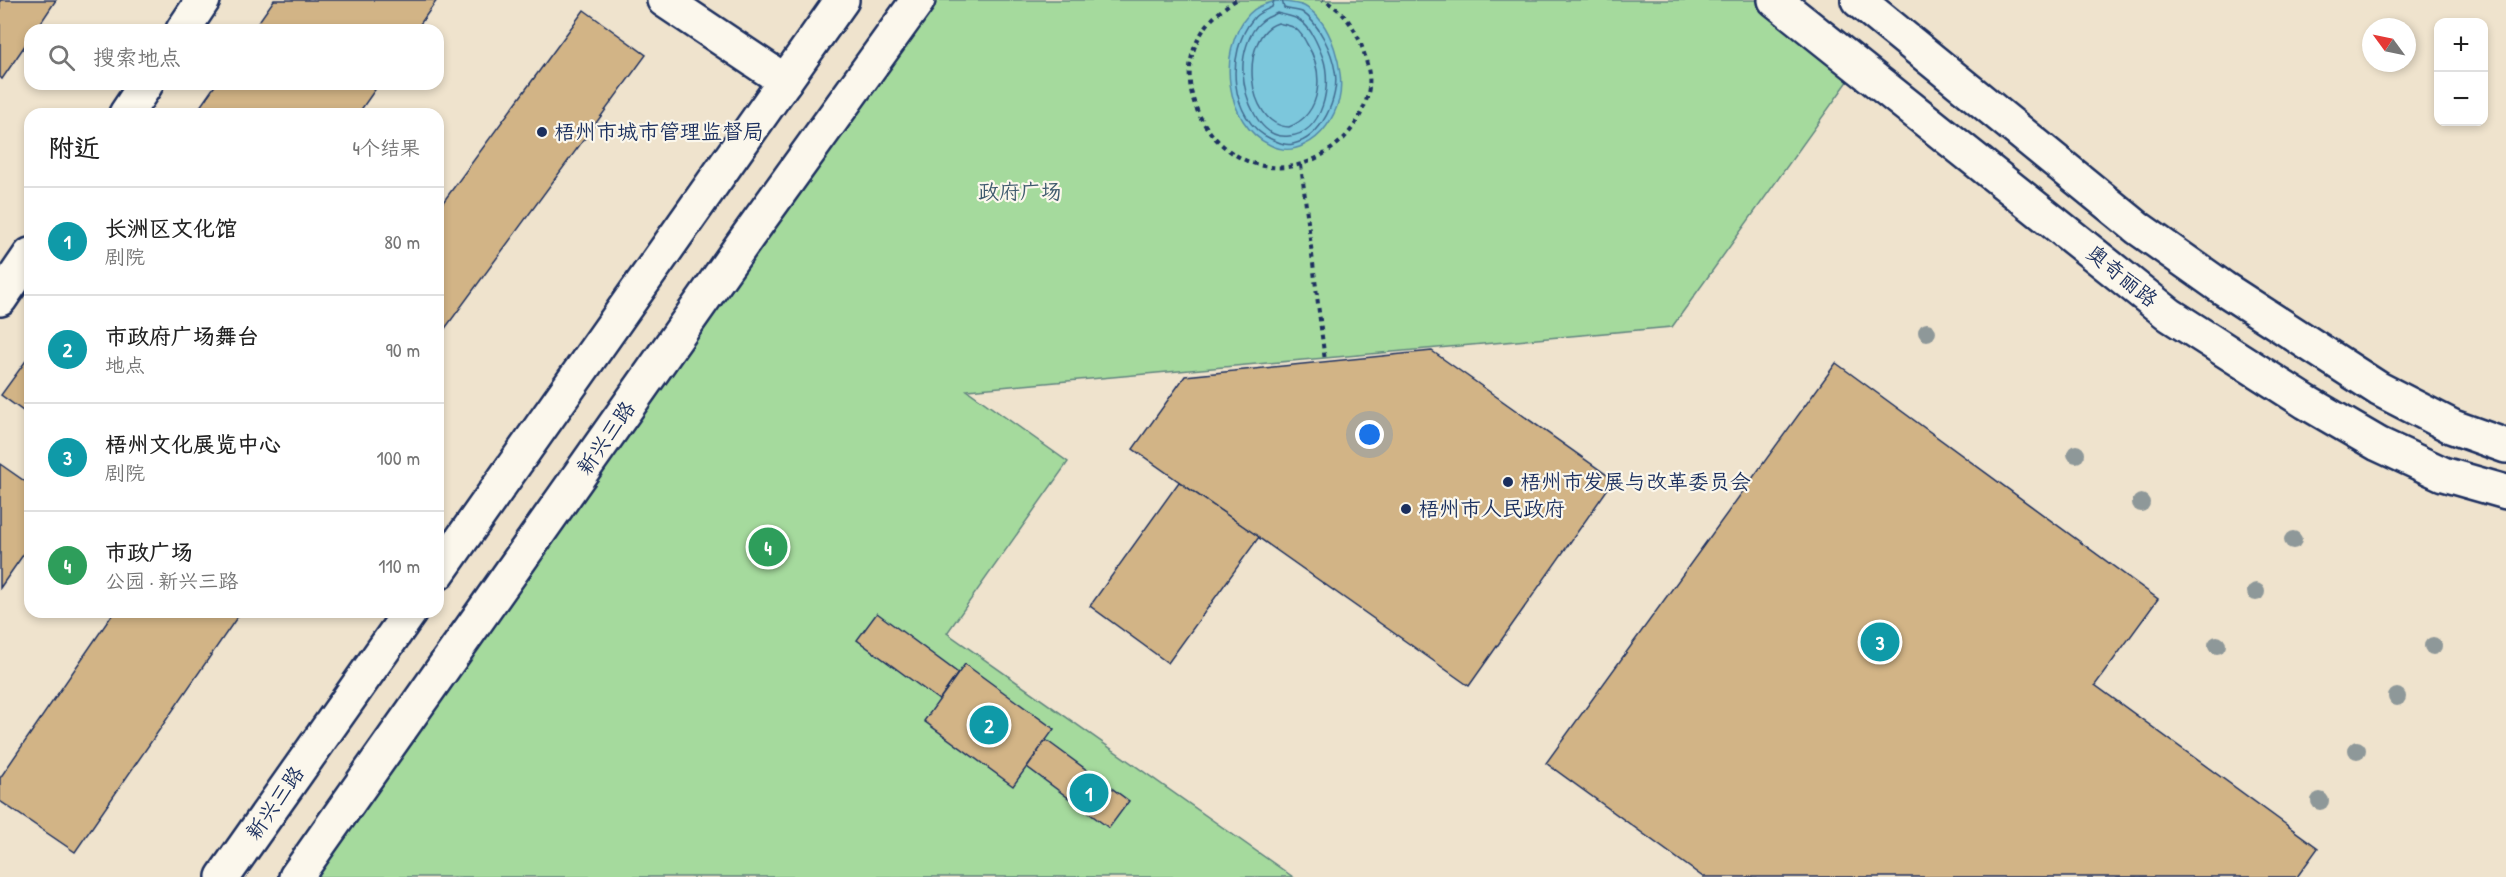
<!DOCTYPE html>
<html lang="zh">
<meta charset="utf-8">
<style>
body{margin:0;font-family:"Patrick Hand","LXGW WenKai TC",sans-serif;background:#f6f6f6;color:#222}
.controls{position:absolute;right:18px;top:18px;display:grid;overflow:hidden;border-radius:12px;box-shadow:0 3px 9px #0003}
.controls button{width:54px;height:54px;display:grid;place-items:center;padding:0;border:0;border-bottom:2px solid #e0e0e0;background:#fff;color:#222;font:30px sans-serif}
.compass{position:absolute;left:2362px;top:18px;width:54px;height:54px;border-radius:50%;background:#fff;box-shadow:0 3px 9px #0003;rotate:303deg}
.you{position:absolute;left:1370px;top:435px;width:21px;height:21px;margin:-15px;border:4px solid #fff;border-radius:50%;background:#1a73e8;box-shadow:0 0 0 9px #1a73e833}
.badge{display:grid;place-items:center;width:39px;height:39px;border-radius:50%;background:#1b2f5e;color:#fff;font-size:20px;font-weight:700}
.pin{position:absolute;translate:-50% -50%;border:3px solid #fff;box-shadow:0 2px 6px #0006}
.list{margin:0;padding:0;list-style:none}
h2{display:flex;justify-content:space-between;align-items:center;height:78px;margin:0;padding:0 24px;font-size:26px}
h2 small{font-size:20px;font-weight:400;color:#767676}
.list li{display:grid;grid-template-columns:39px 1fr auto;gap:18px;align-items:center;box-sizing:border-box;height:108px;padding:0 24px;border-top:2px solid #e0e0e0}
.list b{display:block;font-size:22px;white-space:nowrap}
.list p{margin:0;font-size:20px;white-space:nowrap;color:#767676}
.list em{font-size:20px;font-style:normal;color:#767676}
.icon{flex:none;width:33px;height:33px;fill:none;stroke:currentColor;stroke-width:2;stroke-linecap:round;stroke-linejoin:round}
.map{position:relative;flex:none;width:2506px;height:877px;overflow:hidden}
.search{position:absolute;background:#fff;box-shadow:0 3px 9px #0003;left:24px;top:24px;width:420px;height:66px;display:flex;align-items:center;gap:15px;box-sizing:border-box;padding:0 21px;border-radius:18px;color:#767676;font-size:22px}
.panel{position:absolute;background:#fff;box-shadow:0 3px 9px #0003;left:24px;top:108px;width:420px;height:510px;border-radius:18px}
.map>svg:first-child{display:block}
</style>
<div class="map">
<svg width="2506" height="877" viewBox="0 0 2506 877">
<rect width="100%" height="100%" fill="#efe3cd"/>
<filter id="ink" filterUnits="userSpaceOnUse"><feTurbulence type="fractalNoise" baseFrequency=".0167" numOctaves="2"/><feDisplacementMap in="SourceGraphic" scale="12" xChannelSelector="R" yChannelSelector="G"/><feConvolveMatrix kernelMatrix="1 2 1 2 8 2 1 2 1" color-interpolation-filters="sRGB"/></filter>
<g filter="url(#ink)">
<!-- green -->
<path fill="#a5da9d" stroke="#60847e" stroke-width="1.5" d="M918 0H1775L1859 66 1672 327 967 390 1068 462 947 633 1293 877H296Z"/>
<!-- water -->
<path fill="#7cc7dc" stroke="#558aaa" stroke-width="1.5" d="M1277 1C1285 2 1297 3 1304 6 1331 20 1346 72 1339 100 1334 118 1322 137 1304 145 1292 151 1282 151 1270 145 1225 124 1216 50 1249 14 1256 6 1267 3 1277 1Z"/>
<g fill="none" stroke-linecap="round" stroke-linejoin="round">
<!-- shore -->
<g stroke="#426c90" stroke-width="1.5">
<path d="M1274 0 1272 7C1266 10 1257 13 1253 19 1225 52 1229 120 1271 139 1278 142 1285 146 1293 144 1321 138 1340 98 1335 71 1332 52 1319 23 1302 12 1297 10 1290 10 1284 8L1282 0"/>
<path d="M1277 13C1283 15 1293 16 1299 20 1311 27 1318 45 1323 58 1332 84 1324 133 1289 136 1258 140 1244 96 1243 72 1242 57 1248 32 1261 22 1266 17 1272 16 1277 13Z"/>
<path d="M1278 23C1284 25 1291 25 1296 29 1301 33 1304 38 1307 44 1324 72 1323 113 1289 127 1245 125 1239 35 1278 23Z"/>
</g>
</g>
<!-- building -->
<g fill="#d2b486" stroke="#1b2f5e" stroke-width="1.5">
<path d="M0 0H56L36 30H30V38L2 79 0 77Z"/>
<path d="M274 0H437L416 30H253Z"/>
<path d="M584 10 646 55 438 338V209Z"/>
<path d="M216 84H379L358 114H195Z"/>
<path d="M1432 351 1614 480 1469 686 1133 449 1185 376Z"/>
<path d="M30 355V416L1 395Z"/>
<path d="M1836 363 2158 599 2095 685 2318 848 2297 877H1703L1546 763Z"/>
<path d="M0 464 30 485V545L0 588Z"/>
<path d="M1179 482 1259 537 1168 663 1090 606Z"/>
<path d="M114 612H231L238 616 75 852 0 801V778Z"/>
<path d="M877 613 958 673 939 700 857 640Z"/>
<path d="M965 664 1054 729 1013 786 924 721Z"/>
<path d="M1046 740 1129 801 1109 828 1027 767Z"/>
</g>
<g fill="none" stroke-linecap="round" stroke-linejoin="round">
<!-- street casing -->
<g stroke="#1b2f5e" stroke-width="38">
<g id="street">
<path d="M664 0 785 81"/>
<path d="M183 30 203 0"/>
<path d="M126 114 146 84"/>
<path d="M0 299 30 255"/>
</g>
</g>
<!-- secondary casing -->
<g stroke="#1b2f5e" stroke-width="38">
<g id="secondary">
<path d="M1775 0 2170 315 2306 402 2378 444 2443 474 2506 492"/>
<path d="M1858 0 2138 228 2223 288 2379 389 2453 427 2506 446"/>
<path d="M438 573 842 0"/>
<path d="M223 877 410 612"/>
<path d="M296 877 748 236 918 0"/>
</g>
</g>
<!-- path -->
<g stroke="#1b2f5e" stroke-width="4" stroke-dasharray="4.5 4.5" stroke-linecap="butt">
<path d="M1236 0C1122 69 1242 232 1342 140 1358 125 1372 97 1369 74 1364 45 1352 14 1323 0"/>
<path d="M1301 165 1325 361"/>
</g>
<!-- street -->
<use href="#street" stroke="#fbf7ec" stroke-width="33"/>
<!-- secondary -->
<use href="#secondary" stroke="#fbf7ec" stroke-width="33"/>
</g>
<!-- trees -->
<g fill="#8e9899">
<circle cx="1927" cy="332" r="9"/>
<circle cx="2076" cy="454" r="9"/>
<circle cx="2141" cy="503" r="9"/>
<circle cx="2293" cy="540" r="9"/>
<circle cx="2256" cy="592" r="9"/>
<circle cx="2217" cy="645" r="9"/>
<circle cx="2433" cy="646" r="9"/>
<circle cx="2397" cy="697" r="9"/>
<circle cx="2357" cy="750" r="9"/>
<circle cx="2320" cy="801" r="9"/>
</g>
</g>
<!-- markers -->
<g fill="#1b2f5e" stroke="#fbf7ec" stroke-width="2">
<circle cx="542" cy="132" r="6"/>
<circle cx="1508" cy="482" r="6"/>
<circle cx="1406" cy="509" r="6"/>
</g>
<g text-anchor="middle" stroke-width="4.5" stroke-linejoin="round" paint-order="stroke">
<!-- poi labels -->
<g font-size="21" fill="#1b2f5e" stroke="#fbf7ec" text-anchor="start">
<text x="554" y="139">梧州市城市管理监督局</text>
<text x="1520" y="489">梧州市发展与改革委员会</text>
<text x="1418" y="516">梧州市人民政府</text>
</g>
<!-- park labels -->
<g font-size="21" fill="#3e5a6e" stroke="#fbf7ec">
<text x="1020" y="199">政府广场</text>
</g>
<!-- street labels -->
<g font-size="21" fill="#1b2f5e" stroke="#fbf7ec">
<text transform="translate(2122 276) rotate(39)" y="7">奥奇丽路</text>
<text transform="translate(606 438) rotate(-55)" y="7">新兴三路</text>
<text transform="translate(275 803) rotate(-55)" y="7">新兴三路</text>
</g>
</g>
</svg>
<div class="controls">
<button>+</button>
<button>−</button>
</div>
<svg class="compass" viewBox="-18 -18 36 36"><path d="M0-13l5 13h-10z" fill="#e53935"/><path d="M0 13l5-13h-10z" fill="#767676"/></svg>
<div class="you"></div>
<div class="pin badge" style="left:1089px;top:793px;background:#0f9aa8">1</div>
<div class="pin badge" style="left:989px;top:725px;background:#0f9aa8">2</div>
<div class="pin badge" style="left:1880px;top:642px;background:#0f9aa8">3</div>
<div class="pin badge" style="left:768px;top:547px;background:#2e9e5b">4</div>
<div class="search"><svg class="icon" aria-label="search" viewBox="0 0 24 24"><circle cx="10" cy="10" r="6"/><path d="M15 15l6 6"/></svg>搜索地点</div>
<section class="panel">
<h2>附近<small>4个结果</small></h2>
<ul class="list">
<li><span class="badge" style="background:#0f9aa8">1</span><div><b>长洲区文化馆</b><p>剧院</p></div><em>80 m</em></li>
<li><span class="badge" style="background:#0f9aa8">2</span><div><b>市政府广场舞台</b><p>地点</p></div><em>90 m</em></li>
<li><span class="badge" style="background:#0f9aa8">3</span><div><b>梧州文化展览中心</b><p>剧院</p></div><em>100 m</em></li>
<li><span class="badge" style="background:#2e9e5b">4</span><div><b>市政广场</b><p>公园 · 新兴三路</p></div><em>110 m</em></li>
</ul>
</section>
</div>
